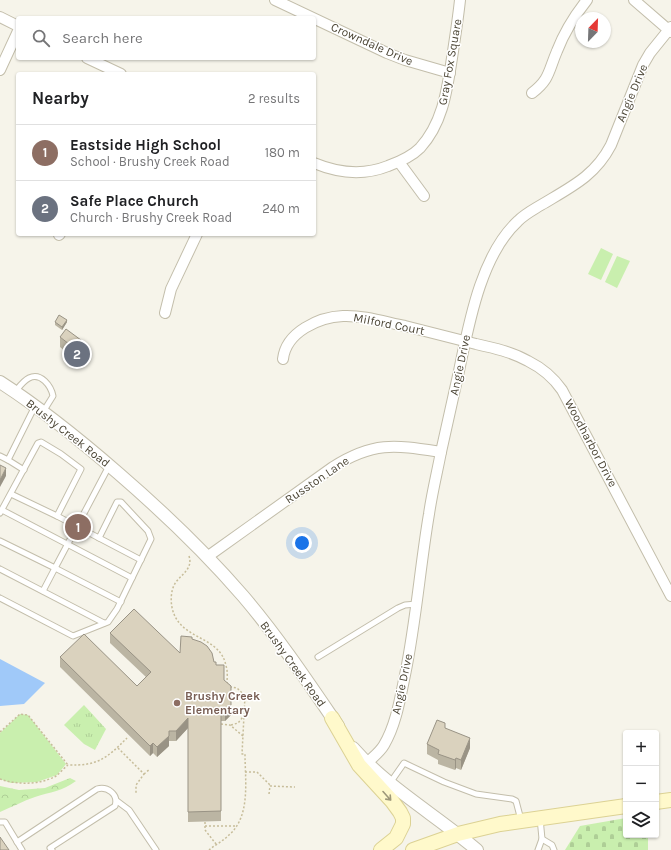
<!DOCTYPE html>
<meta charset="utf-8">
<style>
body{margin:0;font-family:Karla,sans-serif;background:#f2f2f2;color:#202124}
.controls{position:absolute;right:12px;bottom:12px;display:grid;overflow:hidden;border-radius:4px;box-shadow:0 1px 3px #0004}
.controls button{width:36px;height:36px;display:grid;place-items:center;padding:0;border:0;border-bottom:1px solid #e0e0e0;background:#fff;color:#202124;font:20px sans-serif}
.compass{position:absolute;left:575px;top:12px;width:36px;height:36px;border-radius:50%;background:#fff;box-shadow:0 1px 3px #0004;rotate:23deg}
.you{position:absolute;left:302px;top:543px;width:14px;height:14px;margin:-10px;border:3px solid #fff;border-radius:50%;background:#1a73e8;box-shadow:0 0 0 6px #1a73e833}
.badge{display:grid;place-items:center;width:26px;height:26px;border-radius:50%;background:#0b8043;color:#fff;font-size:13px;font-weight:700}
.pin{position:absolute;translate:-50% -50%;border:2px solid #fff;box-shadow:0 1px 4px #0006}
.list{margin:0;padding:0;list-style:none}
h2{display:flex;justify-content:space-between;align-items:center;height:52px;margin:0;padding:0 16px;font-size:17px}
h2 small{font-size:13px;font-weight:400;color:#757577}
.list li{display:grid;grid-template-columns:26px 1fr auto;gap:12px;align-items:center;box-sizing:border-box;height:56px;padding:0 16px;border-top:1px solid #e0e0e0}
.list b{display:block;font-size:15px;white-space:nowrap}
.list p{margin:0;font-size:13px;white-space:nowrap;color:#757577}
.list em{font-size:13px;font-style:normal;color:#757577}
.icon{flex:none;width:22px;height:22px;fill:none;stroke:currentColor;stroke-width:2;stroke-linecap:round;stroke-linejoin:round}
.map{position:relative;flex:none;width:671px;height:850px;overflow:hidden}
.search{position:absolute;background:#fff;box-shadow:0 1px 3px #0004;left:16px;top:16px;width:300px;height:44px;display:flex;align-items:center;gap:10px;box-sizing:border-box;padding:0 14px;border-radius:4px;color:#757577;font-size:15px}
.panel{position:absolute;background:#fff;box-shadow:0 1px 3px #0004;left:16px;top:72px;width:300px;height:164px;border-radius:4px}
.map>svg:first-child{display:block}
</style>
<div class="map">
<svg width="671" height="850" viewBox="0 0 671 850">
<defs>
<pattern id="forest-crowns" width="20" height="18" patternUnits="userSpaceOnUse"><rect width="20" height="18" fill="#c9efae"/><path d="M2 6a3 3 0 1 1 6 0M12 15a3 3 0 1 1 6 0" fill="none" stroke="#aece96"/></pattern>
<pattern id="cemetery-stones" width="16" height="16" patternUnits="userSpaceOnUse"><rect width="16" height="16" fill="#c9efae"/><path d="M2 7V4a2 2 0 0 1 4 0v3zM10 15v-3a2 2 0 0 1 4 0v3z" fill="#aece96"/></pattern>
<pattern id="park-tufts" width="24" height="20" patternUnits="userSpaceOnUse"><rect width="24" height="20" fill="#c9efae"/><path d="M3 7l-1-3M5 7V3M7 7l1-3M15 17l-1-3M17 17v-4M19 17l1-3" fill="none" stroke="#aece96"/></pattern>
</defs>
<rect width="100%" height="100%" fill="#f6f4ea"/>
<!-- grass -->
<g fill="#c9efae">
<path d="M601 248 613 254 601 280 588 274Z"/>
<path d="M617 256 630 261 617 288 605 282Z"/>
<path d="M20 714 28 715 66 764 57 775 37 782 11 783 0 779V733Z"/>
</g>
<!-- forest -->
<path fill="url(#forest-crowns)" d="M70 778 76 781C63 791 50 792 35 797 23 801 12 807 0 812V786L19 790 45 788Z"/>
<!-- cemetery -->
<path fill="url(#cemetery-stones)" d="M626 818V835H648V850H565L580 826Z"/>
<!-- park -->
<path fill="url(#park-tufts)" d="M84 705 106 729 95 750 84 744 64 725Z"/>
<!-- water -->
<path fill="#a0c9f9" d="M0 659 45 683 24 704 0 706Z"/>
<g fill="none" stroke-linecap="round" stroke-linejoin="round">
<!-- service casing -->
<g stroke="#c3beab" stroke-width="7">
<g id="service">
<path d="M15 392C19 387 23 381 29 378 41 372 51 386 53 396L43 412"/>
<path d="M0 456 8 460 35 406"/>
<path d="M8 460 24 470"/>
<path d="M11 494 57 516"/>
<path d="M2 510 132 578"/>
<path d="M0 513 38 443 41 442 61 454 81 469 57 516 99 538 117 502H121L148 531 151 539 117 609 108 622 73 636 0 598"/>
<path d="M99 538 141 560"/>
<path d="M0 541 55 568 109 466"/>
<path d="M0 569 104 623"/>
<path d="M43 591 55 568 121 602"/>
<path d="M318 657 398 608 405 605 417 604"/>
<path d="M390 783 404 763 444 782 476 794 512 799 516 801 521 820"/>
<path d="M117 801 129 810 156 850"/>
<path d="M0 822H5L22 850"/>
<path d="M542 839 552 845 554 850"/>
<path d="M17 842 97 789C107 786 119 794 115 806L50 848 52 850"/>
<path d="M538 850 542 839 540 818"/>
</g>
</g>
<!-- minor casing -->
<g stroke="#c3beab" stroke-width="12">
<g id="minor">
<path d="M275 0 387 53 405 60 450 73"/>
<path d="M634 0 671 32"/>
<path d="M0 17 18 26"/>
<path d="M87 58 121 74"/>
<path d="M0 70 18 31"/>
<path d="M532 93C550 79 548 72 557 51 564 33 575 15 587 0"/>
<path d="M399 162 424 196"/>
<path d="M314 163C338 173 363 176 388 166 399 162 411 157 420 148 443 123 447 90 452 58 455 38 458 19 460 0"/>
<path d="M59 235 60 234"/>
<path d="M165 313 171 289 197 234"/>
<path d="M283 359C286 332 319 317 343 316 364 315 385 322 405 326 429 332 453 338 476 344 494 348 512 352 528 361 542 368 553 377 562 390L671 596"/>
<path d="M207 557 333 467C374 441 395 445 441 452"/>
<path d="M367 763C373 757 380 752 384 745 396 725 400 699 405 675 416 622 420 567 429 514 432 493 437 473 441 452 447 425 453 398 459 371 469 323 481 255 518 221 525 214 533 210 541 205 571 187 595 176 611 145L643 65 650 53 671 27"/>
</g>
</g>
<!-- tertiary casing -->
<g stroke="#c3beab" stroke-width="14">
<g id="tertiary">
<path d="M0 382C42 409 80 440 118 473 162 511 205 552 243 596 278 637 308 682 338 726"/>
<path d="M353 748C388 788 436 815 477 850"/>
</g>
</g>
<!-- secondary casing -->
<g stroke="#dcd294" stroke-width="16">
<g id="secondary">
<path d="M332 718 359 765 392 801 400 812 403 818V824L396 838 381 850"/>
<path d="M656 802 671 800"/>
<path d="M413 850 458 834 500 824 626 806"/>
</g>
</g>
<!-- path -->
<g stroke="#c7bd9a" stroke-width="1.5" stroke-dasharray="2 2" stroke-linecap="butt">
<path d="M189 556C193 568 183 573 176 582 170 590 170 605 174 614 184 640 221 637 226 666 228 671 227 678 227 684"/>
<path d="M221 724 230 725 243 736"/>
<path d="M231 725 238 723 243 717"/>
<path d="M0 732 20 714 28 715 68 765"/>
<path d="M118 748 144 774 136 785V793"/>
<path d="M245 772H257L271 786"/>
<path d="M144 774 150 769"/>
<path d="M0 779C17 785 40 785 56 776 60 773 64 768 68 765 98 766 107 758 127 738"/>
<path d="M269 794 270 786 295 787"/>
<path d="M205 822V826H237"/>
<path d="M205 826V830L216 844"/>
<path d="M209 850C215 845 223 841 229 835 251 816 245 780 245 754H242L245 696 237 688 231 687"/>
</g>
<!-- service -->
<use href="#service" stroke="#fff" stroke-width="5"/>
<!-- minor -->
<use href="#minor" stroke="#fff" stroke-width="10"/>
<!-- tertiary -->
<use href="#tertiary" stroke="#fff" stroke-width="12"/>
<!-- secondary -->
<use href="#secondary" stroke="#fff9cb" stroke-width="14"/>
</g>
<!-- wall -->
<g fill="#bbb5a3">
<path d="M55 322H67L62 330 55 325Z"/>
<path d="M60 337 85 353 74 367 73 366 72 368 65 362V351L60 347Z"/>
<path d="M110 633 180 653 192 639 214 662 216 665 224 680 231 715 225 721H221V821L188 822V728L176 741H169V746L157 757 153 753 150 756 60 667V657L137 686 146 677 110 643Z"/>
<path d="M445 728 470 748 461 770 456 768 455 770 438 764V760L427 754V744Z"/>
</g>
<!-- shaded-wall -->
<g fill="#999385">
<path d="M67 320V322L62 330V327Z"/>
<path d="M85 343V353L74 367V357Z"/>
<path d="M73 356V366L72 368V358Z"/>
<path d="M6 468V476L0 487V480Z"/>
<path d="M231 686V715L225 721V711Z"/>
<path d="M188 718V728L176 741V731Z"/>
<path d="M169 731V746L157 757V747Z"/>
<path d="M470 738V748L461 770V760Z"/>
<path d="M153 743V753L150 756V746Z"/>
<path d="M456 758V768L455 770V760Z"/>
</g>
<!-- building -->
<g fill="#dad2be" stroke="#999385">
<path d="M59 315 67 320 62 327 55 322Z"/>
<path d="M66 329 85 343 74 357 73 356 72 358 65 352 69 344 60 337Z"/>
<path d="M0 465 6 468 0 480Z"/>
<path d="M134 609 180 653 181 636 192 637V639L201 642 207 646 212 653 214 662H216V665H224V680L231 686V705L225 711H221V811L188 812V718L176 731H169V736L157 747 153 743 150 746 60 657 84 634 137 686 151 672 110 633Z"/>
<path d="M437 720 445 723V728L470 738 461 760 456 758 455 760 438 754 439 750 427 744Z"/>
<path d="M0 837 9 850H0Z"/>
</g>
<!-- one-way arrows -->
<defs><path id="oneway-shaft" d="M-6 0H5M1.5-3L5.5 0L1.5 3" fill="none" stroke-width="1.6" stroke-linecap="round" stroke-linejoin="round"/></defs>
<use stroke="#9d9779" href="#oneway-shaft" transform="translate(387 796) rotate(48)"/>
<!-- markers -->
<circle fill="#8d6e63" stroke="#fff" stroke-width="1.5" cx="177" cy="703" r="4"/>
<g text-anchor="middle" stroke-width="3" stroke-linejoin="round" paint-order="stroke">
<!-- street labels -->
<g font-size="12" fill="#4c4636" stroke="#fff">
<text transform="translate(372 44) rotate(24)" y="4">Crowndale Drive</text>
<text transform="translate(450 62) rotate(-80)" y="4">Gray Fox Square</text>
<text transform="translate(632 93) rotate(-67)" y="4">Angie Drive</text>
<text transform="translate(389 324) rotate(11)" y="4">Milford Court</text>
<text transform="translate(460 365) rotate(-78)" y="4">Angie Drive</text>
<text transform="translate(68 433) rotate(38)" y="4">Brushy Creek Road</text>
<text transform="translate(591 443) rotate(62)" y="4">Woodharbor Drive</text>
<text transform="translate(317 480) rotate(-34)" y="4">Russton Lane</text>
<text transform="translate(293 664) rotate(54)" y="4">Brushy Creek Road</text>
<text transform="translate(402 684) rotate(-78)" y="4">Angie Drive</text>
</g>
<!-- education labels -->
<g font-size="12" font-weight="bold" fill="#785e54" stroke="#fff" text-anchor="start">
<text x="185" y="700">Brushy Creek<tspan x="185" dy="14">Elementary</tspan></text>
</g>
</g>
</svg>
<div class="controls">
<button>+</button>
<button>−</button>
<button><svg class="icon" aria-label="layers" viewBox="0 0 24 24"><path d="M12 4l9 5-9 5-9-5zM3 14l9 5 9-5"/></svg></button>
</div>
<svg class="compass" viewBox="-18 -18 36 36"><path d="M0-13l5 13h-10z" fill="#e53935"/><path d="M0 13l5-13h-10z" fill="#757577"/></svg>
<div class="you"></div>
<div class="pin badge" style="left:78px;top:527px;background:#8d6e63">1</div>
<div class="pin badge" style="left:77px;top:354px;background:#6b7280">2</div>
<div class="search"><svg class="icon" aria-label="search" viewBox="0 0 24 24"><circle cx="10" cy="10" r="6"/><path d="M15 15l6 6"/></svg>Search here</div>
<section class="panel">
<h2>Nearby<small>2 results</small></h2>
<ul class="list">
<li><span class="badge" style="background:#8d6e63">1</span><div><b>Eastside High School</b><p>School · Brushy Creek Road</p></div><em>180 m</em></li>
<li><span class="badge" style="background:#6b7280">2</span><div><b>Safe Place Church</b><p>Church · Brushy Creek Road</p></div><em>240 m</em></li>
</ul>
</section>
</div>
